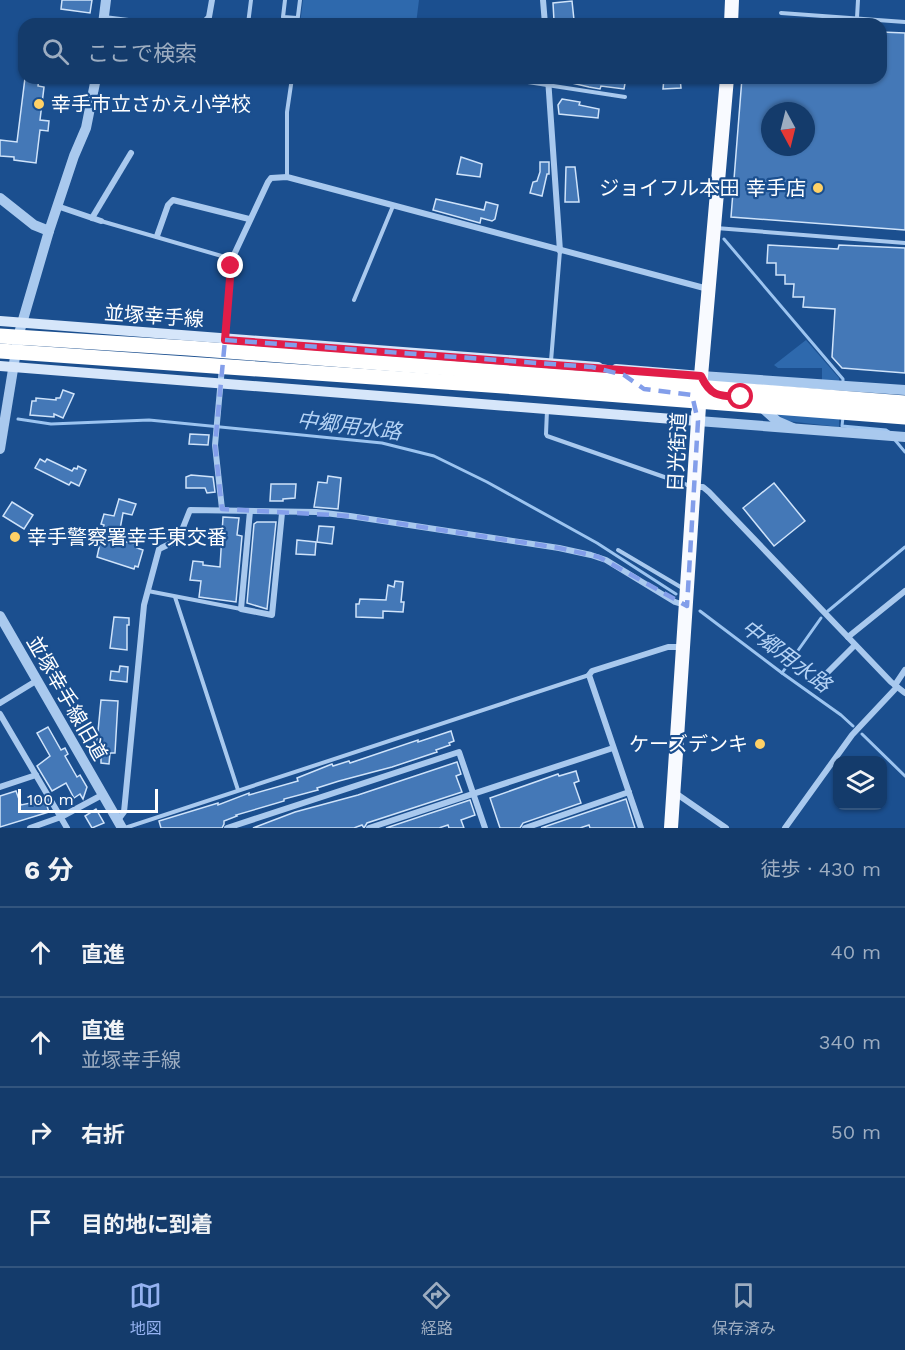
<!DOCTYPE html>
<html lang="ja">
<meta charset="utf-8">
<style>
body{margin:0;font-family:"Work Sans","Noto Sans JP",sans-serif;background:#214673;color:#f1f3f6}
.controls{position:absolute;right:18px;bottom:18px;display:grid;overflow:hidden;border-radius:12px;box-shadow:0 2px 4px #0004}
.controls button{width:54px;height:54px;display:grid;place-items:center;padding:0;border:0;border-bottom:2px solid #33557e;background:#143b6b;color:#f1f3f6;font:30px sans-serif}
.compass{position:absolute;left:761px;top:102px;width:54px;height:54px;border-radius:50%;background:#143b6b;box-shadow:0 2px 4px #0004;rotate:173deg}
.scale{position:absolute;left:18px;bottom:15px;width:140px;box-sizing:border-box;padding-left:6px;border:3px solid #fff;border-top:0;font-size:16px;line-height:21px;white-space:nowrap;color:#fff;-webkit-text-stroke:4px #1b4f8f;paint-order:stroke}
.stop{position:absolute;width:18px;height:18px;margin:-14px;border:4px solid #e11d48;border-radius:50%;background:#fff}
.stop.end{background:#e11d48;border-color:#fff;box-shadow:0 2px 6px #0008}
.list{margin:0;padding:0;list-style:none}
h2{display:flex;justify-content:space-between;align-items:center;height:78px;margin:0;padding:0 24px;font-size:26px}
h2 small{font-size:20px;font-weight:400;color:#9dadc1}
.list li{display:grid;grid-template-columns:39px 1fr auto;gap:18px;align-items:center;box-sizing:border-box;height:90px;padding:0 24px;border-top:2px solid #33557e}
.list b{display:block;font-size:22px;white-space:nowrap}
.list p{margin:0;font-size:20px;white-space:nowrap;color:#9dadc1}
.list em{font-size:20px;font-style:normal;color:#9dadc1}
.icon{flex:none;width:33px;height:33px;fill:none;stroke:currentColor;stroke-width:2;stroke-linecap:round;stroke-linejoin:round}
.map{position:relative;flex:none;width:905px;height:828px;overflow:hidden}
.search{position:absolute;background:#143b6b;box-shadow:0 2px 4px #0004;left:18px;right:18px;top:18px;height:66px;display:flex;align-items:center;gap:15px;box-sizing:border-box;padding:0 21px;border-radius:18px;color:#9dadc1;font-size:22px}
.sheet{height:438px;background:#143b6b}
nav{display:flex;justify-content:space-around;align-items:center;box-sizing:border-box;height:84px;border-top:2px solid #33557e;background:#143b6b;font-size:16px;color:#9dadc1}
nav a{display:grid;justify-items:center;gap:3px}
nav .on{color:#95b2f1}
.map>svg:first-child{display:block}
</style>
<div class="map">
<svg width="905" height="828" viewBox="0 0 905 828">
<rect width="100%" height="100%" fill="#1b4f8f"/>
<!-- green -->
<g fill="#2e69ad">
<path d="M303 0H419L416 24H300Z"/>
<path d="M806 340 839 378V427L787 421 734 386 822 390V368H778L774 365Z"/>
</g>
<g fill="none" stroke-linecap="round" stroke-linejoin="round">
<!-- stream -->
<g stroke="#9cc4f0" stroke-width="3">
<path d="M724 239 843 379V384"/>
<path d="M843 417 842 426 886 430 889 432"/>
<path d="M18 419 51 424 149 420 382 443 434 456 487 482 597 543 676 594"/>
<path d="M895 440 905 452"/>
<path d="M700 611 782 673 841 715 853 726"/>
<path d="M828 611 905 547"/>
<path d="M782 673 821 618"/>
<path d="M862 734 905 776"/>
</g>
</g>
<!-- building -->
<g fill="#4478b7" stroke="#cfe3fa" stroke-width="1.5" fill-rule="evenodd">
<path d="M62 0H92L90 13 61 9Z"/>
<path d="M572 1 574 20 554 21 553 3Z"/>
<path d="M881 32 905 33V230L731 217 742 78H881ZM770 111H806V147H770Z"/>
<path d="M25 78H39L38 86 44 87 40 120 49 121 48 131 40 130 36 163 14 160V157L0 156V140L17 142Z"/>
<path d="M567 78H626L624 89 601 86 600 89 589 87 567 82Z"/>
<path d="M664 78H680L681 88 663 89Z"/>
<path d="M562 99 580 102 579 105 599 109 598 118 559 114 558 105Z"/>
<path d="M461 157 482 164 480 177 457 174Z"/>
<path d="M540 162H549V174H547L542 196 530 193 533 182 537 181 540 172Z"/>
<path d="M566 167H575L579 202H565Z"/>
<path d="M436 199 484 210 486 202 498 205 495 219 492 221 481 218 480 223 433 210Z"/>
<path d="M768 245 838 249 839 245 905 248V373L842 368 832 357 835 309 803 307 804 297H793L794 284H785V275H776V263H767Z"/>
<path d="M63 390 74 394 63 418 54 414V417L30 415 32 401H36V398L56 400V398H60Z"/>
<path d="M190 434 209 435 208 445 189 444Z"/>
<path d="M40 459 45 462 47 459 72 471 74 468 77 469 78 466 86 470 79 486 71 482 69 485 35 468Z"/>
<path d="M191 475 213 477 215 492 207 493 205 488H186V477Z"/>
<path d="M328 476 341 478 338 509 314 507 318 482 327 483Z"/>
<path d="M774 483 805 521 774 546 743 508Z"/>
<path d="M271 484H296L295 498 283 499V501H270Z"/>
<path d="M119 499 136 504 132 515 123 513 118 540 138 545 137 548 143 550 138 567 135 566 134 569 97 557 104 525 101 524 104 514 114 516Z"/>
<path d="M12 502 33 515 24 529 3 516Z"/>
<path d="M223 517 239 518 237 535 242 536 236 602 199 597 201 581 190 580 193 561 203 562V565L220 567Z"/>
<path d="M257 522H276L267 609 247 603 254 524Z"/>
<path d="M319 526 334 527 332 544 317 542Z"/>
<path d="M297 540 316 542 315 555 296 554Z"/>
<path d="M395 581 403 582 401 602H404L403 612 383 611V618L356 617V604H359L360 599 386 600 388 585 394 587Z"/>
<path d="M114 617 129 618V625H127V650L110 648Z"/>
<path d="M120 666 128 667 127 682 110 680 111 671 119 672Z"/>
<path d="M101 700 118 701 115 753H110L109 764 101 763V752H96Z"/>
<path d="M48 727 61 750 65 748 68 754 65 756 77 777 80 775 87 787 83 799 80 794 74 798 66 783 52 791 37 766 50 756 37 733Z"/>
<path d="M451 731 454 741 449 743 450 745 436 750 437 752 392 767 339 781 317 788 318 790 284 799V801L236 815 237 816 224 821V824L222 828H161L159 821 218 803V805L249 793V795L298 781 297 778 332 764 333 766 349 761 350 763 418 740V742Z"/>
<path d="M457 762 461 774 456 776 462 792 367 823 364 828 362 825 354 828H253L295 812 358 795Z"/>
<path d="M576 771 579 781 574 783 581 803 523 823 520 828H500L490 798 558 774 559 776Z"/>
<path d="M16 791 21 805 45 800 49 812 0 827V796Z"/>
<path d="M626 799 635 828H590L589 825 580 828H541Z"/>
<path d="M470 800 475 815 461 820 464 828H449L448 825 439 828H386Z"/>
<path d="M96 809 104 823 92 828 85 816Z"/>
</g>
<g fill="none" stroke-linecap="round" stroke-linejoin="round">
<!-- service -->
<g stroke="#a9c9ee" stroke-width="4">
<path d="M285 0 283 17 297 18"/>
<path d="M781 13 905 22"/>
<path d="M857 18 858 0"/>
<path d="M248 24 251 0"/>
<path d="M297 24 300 0"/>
<path d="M502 78 625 97"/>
<path d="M287 177V112L292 78"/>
<path d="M101 221 232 259 230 279"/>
<path d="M716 228 905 243"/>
<path d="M354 300 393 206"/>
<path d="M551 361 560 251"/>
<path d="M547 410 546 434 547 436 690 486"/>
<path d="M618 550 684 589"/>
<path d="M148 591 241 609"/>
<path d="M175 597 238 790"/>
<path d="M125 828 589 675"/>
</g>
<!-- minor -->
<g stroke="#a9c9ee" stroke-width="6">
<path d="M543 0 545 24"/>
<path d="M104 18 153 24"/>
<path d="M202 24 209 17 212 0"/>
<path d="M548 78 560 251"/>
<path d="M57 206 101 221"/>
<path d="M92 218 131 153"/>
<path d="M157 236 168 205 173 200 249 219"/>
<path d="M232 259 268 182 271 178 287 177 708 289"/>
<path d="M225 339 230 279"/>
<path d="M695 487H703L709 492 891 682 905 693"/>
<path d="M222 509 215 445 222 367"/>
<path d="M250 511 241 609 272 615 282 513"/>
<path d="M848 637 905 591"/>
<path d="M827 673 855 645"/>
<path d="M895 685 905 670"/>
<path d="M0 703 36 681"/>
<path d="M0 714 67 828"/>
<path d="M0 787 36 775"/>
<path d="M674 792 726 828"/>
<path d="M118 820 124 812 144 605 159 549 178 540 190 510 316 512 350 516 559 548 591 555 606 560 675 602 685 605"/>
<path d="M30 828 61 817 102 795"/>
<path d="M227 828 459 752 485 828"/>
<path d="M369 828 613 748"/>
<path d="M525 828 629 792"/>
<path d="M641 828 589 675 592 671 668 647H682"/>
<path d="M785 828 852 735 897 687"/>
</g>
<!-- tertiary -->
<g stroke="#a9c9ee" stroke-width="10">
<path d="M103 24 106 0"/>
<path d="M0 198 34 225 49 231"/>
<path d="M20 330 49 231 74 156 86 128 96 78"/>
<path d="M703 381 701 376 905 390"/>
<path d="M758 404 777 421 793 428"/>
<path d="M698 421 905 437"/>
<path d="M0 449 17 345"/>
<path d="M0 616 122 828"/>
</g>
<!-- secondary -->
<g stroke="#d6e6fa" stroke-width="10">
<path d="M0 321 598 367"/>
<path d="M0 366 698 421 696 413"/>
<path d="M592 367 616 372 631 379"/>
<path d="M616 369 701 376"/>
</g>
<!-- trunk -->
<g stroke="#f8faff" stroke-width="14">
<path d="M731 24 732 0"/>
<path d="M671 828 701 376 727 78"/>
</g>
<!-- motorway-bridge -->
<g stroke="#fff" stroke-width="15">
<path d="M0 336 188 348 905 403"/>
<path d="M0 351 516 387 905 417"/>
</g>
</g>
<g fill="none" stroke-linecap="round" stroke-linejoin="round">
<!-- route -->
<path stroke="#e11d48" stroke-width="8" d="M231 266 225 340 701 376C711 397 719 396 741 397"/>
</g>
<!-- marked area -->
<path fill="none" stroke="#839eea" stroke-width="4.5" stroke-dasharray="12 8" stroke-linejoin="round" d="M225 340 592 367 624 375 644 389 692 395 698 421 687 606 599 557 559 548 350 516 222 509 215 445Z"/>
<!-- markers -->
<g fill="#ffd166" stroke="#1b4f8f" stroke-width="2">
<circle cx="39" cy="104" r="6"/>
<circle cx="818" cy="188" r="6"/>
<circle cx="15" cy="537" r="6"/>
<circle cx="760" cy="744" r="6"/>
</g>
<g text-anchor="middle" stroke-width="4.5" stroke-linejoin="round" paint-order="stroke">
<!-- poi labels -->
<g font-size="20" fill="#fff" stroke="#1b4f8f" text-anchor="start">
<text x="51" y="111">幸手市立さかえ小学校</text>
<text x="806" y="195" text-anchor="end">ジョイフル本田 幸手店</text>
<text x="27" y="544">幸手警察署幸手東交番</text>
<text x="748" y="751" text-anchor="end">ケーズデンキ</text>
</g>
<!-- street labels -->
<g font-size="20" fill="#fff" stroke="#1b4f8f">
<text transform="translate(154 316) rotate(4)" y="7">並塚幸手線</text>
<text transform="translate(677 452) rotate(-87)" y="7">日光街道</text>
<text transform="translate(67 698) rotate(60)" y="7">並塚幸手線旧道</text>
</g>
<!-- water labels -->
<g font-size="21" font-style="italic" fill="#b5d3f5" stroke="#1b4f8f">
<text transform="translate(349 426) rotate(7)" y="7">中郷用水路</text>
<text transform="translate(786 656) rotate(37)" y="7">中郷用水路</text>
</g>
</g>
</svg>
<div class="controls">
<button><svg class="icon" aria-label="layers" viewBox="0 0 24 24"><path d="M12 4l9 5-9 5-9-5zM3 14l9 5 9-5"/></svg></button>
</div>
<svg class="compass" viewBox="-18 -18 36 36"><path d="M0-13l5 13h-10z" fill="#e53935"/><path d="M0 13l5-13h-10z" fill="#9dadc1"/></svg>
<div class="scale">100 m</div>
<div class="stop" style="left:741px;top:397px"></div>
<div class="stop end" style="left:231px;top:266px"></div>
<div class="search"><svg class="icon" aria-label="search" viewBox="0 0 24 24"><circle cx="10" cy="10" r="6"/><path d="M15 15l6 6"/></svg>ここで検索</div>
</div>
<section class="sheet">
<h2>6 分<small>徒歩 · 430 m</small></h2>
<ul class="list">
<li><svg class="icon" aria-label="ahead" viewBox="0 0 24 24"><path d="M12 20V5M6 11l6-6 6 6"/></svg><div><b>直進</b></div><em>40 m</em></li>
<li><svg class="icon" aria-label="ahead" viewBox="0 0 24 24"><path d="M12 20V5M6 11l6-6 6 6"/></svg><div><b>直進</b><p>並塚幸手線</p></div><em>340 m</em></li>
<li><svg class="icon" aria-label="right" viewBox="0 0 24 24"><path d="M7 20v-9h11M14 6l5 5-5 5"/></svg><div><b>右折</b></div><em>50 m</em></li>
<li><svg class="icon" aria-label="arrive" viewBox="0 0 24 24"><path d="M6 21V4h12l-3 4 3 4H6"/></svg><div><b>目的地に到着</b></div></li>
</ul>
</section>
<nav>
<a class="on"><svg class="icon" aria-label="map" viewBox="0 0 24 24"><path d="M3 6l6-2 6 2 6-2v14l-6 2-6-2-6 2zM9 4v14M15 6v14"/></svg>地図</a>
<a><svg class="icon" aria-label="directions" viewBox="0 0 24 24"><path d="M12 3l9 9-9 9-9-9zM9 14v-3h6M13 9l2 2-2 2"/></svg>経路</a>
<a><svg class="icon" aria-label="saved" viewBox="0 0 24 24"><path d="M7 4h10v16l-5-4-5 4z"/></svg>保存済み</a>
</nav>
